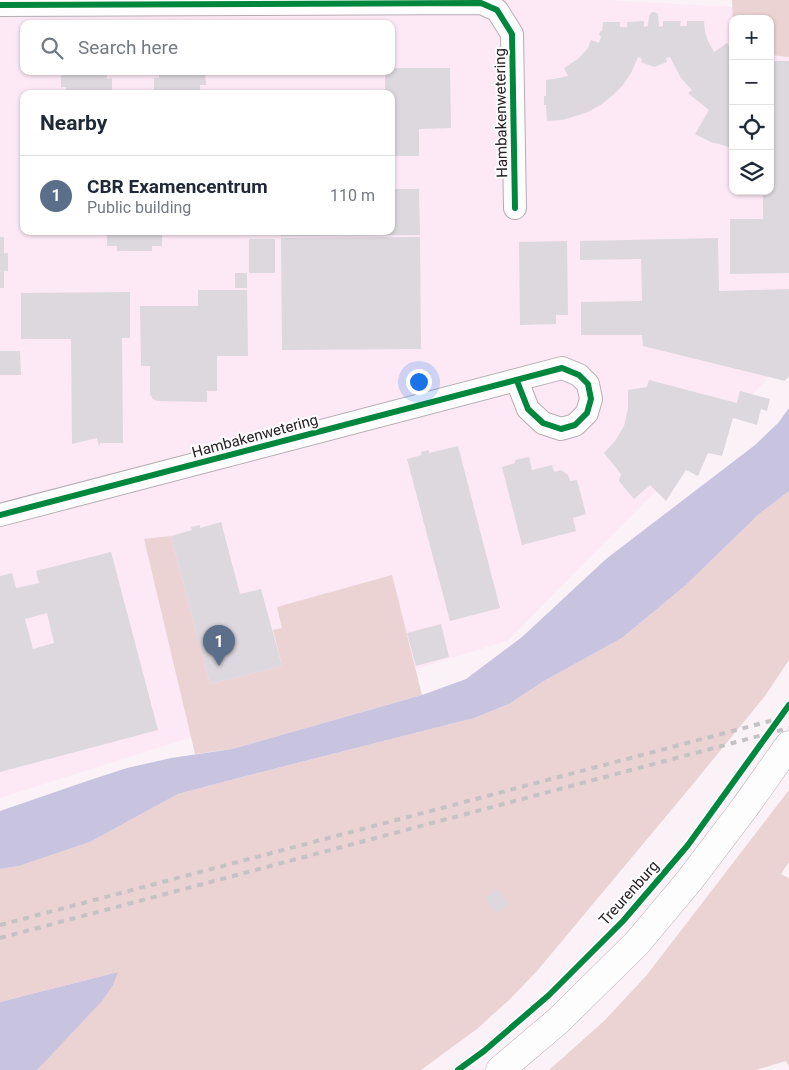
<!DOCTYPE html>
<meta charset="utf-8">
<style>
body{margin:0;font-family:Roboto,sans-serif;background:#f6f6f7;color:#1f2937}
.controls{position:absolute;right:15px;top:15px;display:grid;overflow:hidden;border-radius:10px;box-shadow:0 1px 4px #0004}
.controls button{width:45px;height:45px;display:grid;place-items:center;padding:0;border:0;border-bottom:1px solid #e0e1e3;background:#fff;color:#1f2937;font:25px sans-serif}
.you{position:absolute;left:418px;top:381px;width:18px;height:18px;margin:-12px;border:4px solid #fff;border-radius:50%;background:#1a73e8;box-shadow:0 0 0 8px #1a73e833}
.badge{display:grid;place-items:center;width:32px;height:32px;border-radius:50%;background:#b45309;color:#fff;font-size:16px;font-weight:700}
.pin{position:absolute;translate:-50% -41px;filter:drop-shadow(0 1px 2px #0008)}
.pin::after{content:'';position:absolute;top:26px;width:18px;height:15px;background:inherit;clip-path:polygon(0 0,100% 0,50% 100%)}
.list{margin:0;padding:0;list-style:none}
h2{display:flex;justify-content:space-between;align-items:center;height:65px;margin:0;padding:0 20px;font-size:21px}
h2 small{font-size:16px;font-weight:400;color:#747a83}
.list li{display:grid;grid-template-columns:32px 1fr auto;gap:15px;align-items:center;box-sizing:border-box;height:80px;padding:0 20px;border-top:1px solid #e0e1e3}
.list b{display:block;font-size:19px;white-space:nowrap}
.list p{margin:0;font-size:16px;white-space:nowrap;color:#747a83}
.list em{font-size:16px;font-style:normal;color:#747a83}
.icon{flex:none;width:28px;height:28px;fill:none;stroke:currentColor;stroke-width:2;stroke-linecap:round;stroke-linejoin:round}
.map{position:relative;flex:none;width:789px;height:1070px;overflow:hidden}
.search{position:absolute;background:#fff;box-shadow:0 1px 4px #0004;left:20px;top:20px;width:375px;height:55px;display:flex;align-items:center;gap:12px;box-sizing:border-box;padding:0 18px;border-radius:10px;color:#747a83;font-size:19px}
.panel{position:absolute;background:#fff;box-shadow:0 1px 4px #0004;left:20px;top:90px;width:375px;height:145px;border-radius:10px}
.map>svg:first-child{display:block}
</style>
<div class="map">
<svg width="789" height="1070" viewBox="0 0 789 1070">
<rect width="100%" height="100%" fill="#fbf2f8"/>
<!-- built -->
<path fill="#fce9f5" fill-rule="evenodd" d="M0 0H608L780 10 789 41V357L507 641 173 743 0 798ZM733 19H770V191H733ZM24 24H391V71H24ZM24 94H391V231H24Z"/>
<!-- green -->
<g fill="#ead3d2">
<path d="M732 0H789V57L770 55V19H733V26Z"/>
<path d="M789 491V660L765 696 693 784 537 971 510 999 477 1029 421 1070H37L118 972 0 1002V869L19 866 90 842 178 794 242 777 474 718 509 704 544 681 622 638 686 585 758 515Z"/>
<path d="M171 536 210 684 282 666 273 630 282 628 277 607 392 575 422 695 232 749 195 754 144 539Z"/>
<path d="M789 790V862L781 874 789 878V1067L786 1061 756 1070H549L604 1021 646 976Z"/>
</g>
<!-- water -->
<g fill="#c8c4e0">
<path d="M789 408V491L758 515 686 585 622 638 544 681 509 704 474 718 242 777 178 794 90 842 19 866 0 869V811L90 780 127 768 171 758 232 749 422 695 466 679 522 637 606 559 755 445 778 423Z"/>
<path d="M118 972 113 985 102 1001 37 1070H0V1002Z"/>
</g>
<!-- building -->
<g fill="#ddd7de" fill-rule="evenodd">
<path d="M654 12 658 14 659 27 663 26V21H681L680 26H687V21H704L705 32 708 41 714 52 727 43 733 50V148L711 142 695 134 709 110 688 93 692 90 681 78 670 57 666 58 667 62 654 67 641 62 642 59 638 57 631 73 623 85 613 95 602 104 590 111 576 116 562 120 547 121 546 105H544V96H546V80L554 79 568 76 564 68 578 59 588 48 591 40 599 43 601 37 599 34 601 31H602L603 22H620V27H627V22L644 21V27L648 26 649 16 652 12Z"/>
<path d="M770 61H789V273L730 274V219H763V191H770Z"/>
<path d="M391 68H450L451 128 419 129V156H391V94H385V71H391Z"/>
<path d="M61 71H107V79L112 78V94H66V87H61Z"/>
<path d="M159 71H205L206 85H200V94H154V78H159Z"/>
<path d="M391 189H419L420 235 281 236V231H391Z"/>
<path d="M107 231H162V246H152V251H117V246H107Z"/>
<path d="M0 237H4V253H8V271H4V288H0Z"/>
<path d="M420 237 421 349 282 350 281 238Z"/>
<path d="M718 238 719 291 789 289V376L785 381 643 346 642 335H581V302L642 301 641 259 580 260V241Z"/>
<rect x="249" y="239" width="26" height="34"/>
<path d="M567 241 568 315H556V324L520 325 519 242Z"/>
<rect x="235" y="273" width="12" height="15"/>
<path d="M198 290H247L248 356H217V391H207V402L157 401 153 399 150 394V366H141L140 306H198Z"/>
<path d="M130 292V338H122L123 443H100L99 447 97 438 72 444 71 339H21V293Z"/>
<path d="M0 351H20L21 375H0Z"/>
<path d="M649 380 737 403 740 391 770 399 767 411 761 409 757 425 733 418 722 456 708 453 698 476 686 470 666 501 650 485 634 499 619 481 621 474 604 453 615 441 624 426 628 408V390L647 387Z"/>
<path d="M458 446 500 608 450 621 407 459 422 455 421 452 429 450V453Z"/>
<path d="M529 457 532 470 552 465 554 472 561 470 568 475 570 481 577 480 586 514 573 518 576 531 522 545 502 467 515 463V460Z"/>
<path d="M221 522 240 594 261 589 282 666 210 684 171 536 192 530 191 527 200 525V528Z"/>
<path d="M111 552 158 730 0 772V576L12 573 16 588 39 583 36 571ZM47 613 54 643 33 649 25 619Z"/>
<path d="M441 624 449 657 416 666 407 633Z"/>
<path d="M499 889 509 905 495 914 485 898Z"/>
</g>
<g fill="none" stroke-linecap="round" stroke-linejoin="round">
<!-- minor casing -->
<g stroke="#b5adb2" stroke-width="24">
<g id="minor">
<path d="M0 5 481 3 497 10 512 34 515 208"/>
<path d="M0 515 562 368 579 375 588 384 591 399 587 413 575 425 561 429 543 423 528 409 517 381"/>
</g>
</g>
<!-- secondary casing -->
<g stroke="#b5adb2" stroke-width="29">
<path id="secondary" d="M500 1070 559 1020 637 943 689 881 745 807 789 745"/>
</g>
<!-- minor -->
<use href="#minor" stroke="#fefdfe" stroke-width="22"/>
<!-- secondary -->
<use href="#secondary" stroke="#fefdfe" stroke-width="28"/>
<!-- rail -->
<g stroke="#c5c2c4" stroke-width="4" stroke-dasharray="6 6" stroke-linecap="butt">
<path d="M0 925 789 716"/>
<path d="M0 938 789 728"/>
</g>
<!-- cycleway casing -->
<g stroke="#fff" stroke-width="9">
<g id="cycleway">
<path d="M0 5 481 3 497 10 512 34 515 208"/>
<path d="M0 515 562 368 579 375 588 384 591 399 587 413 575 425 561 429 543 423 528 409 517 381"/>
<path d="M458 1070 484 1051 549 995 623 921 688 845 789 705"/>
</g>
</g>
<!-- cycleway -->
<use href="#cycleway" stroke="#00873e" stroke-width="6"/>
</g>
<g text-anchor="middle" stroke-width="4" stroke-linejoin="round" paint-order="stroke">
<!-- street labels -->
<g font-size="15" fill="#282025" stroke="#fff">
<text transform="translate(501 113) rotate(-91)" y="5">Hambakenwetering</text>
<text transform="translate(255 436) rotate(-15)" y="5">Hambakenwetering</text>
<text transform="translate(629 893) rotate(-48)" y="5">Treurenburg</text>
</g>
</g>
</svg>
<div class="controls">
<button>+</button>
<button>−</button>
<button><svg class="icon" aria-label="locate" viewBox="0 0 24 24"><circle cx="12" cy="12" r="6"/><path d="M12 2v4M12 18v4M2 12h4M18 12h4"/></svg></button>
<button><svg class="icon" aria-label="layers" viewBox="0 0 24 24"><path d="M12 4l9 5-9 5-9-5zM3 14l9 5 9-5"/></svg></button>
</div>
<div class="you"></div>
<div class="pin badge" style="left:219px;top:666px;background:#5c6f8a">1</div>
<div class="search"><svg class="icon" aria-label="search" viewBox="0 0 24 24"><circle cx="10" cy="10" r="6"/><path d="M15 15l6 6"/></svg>Search here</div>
<section class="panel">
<h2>Nearby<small></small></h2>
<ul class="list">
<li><span class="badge" style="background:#5c6f8a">1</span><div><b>CBR Examencentrum</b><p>Public building</p></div><em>110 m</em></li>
</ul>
</section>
</div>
